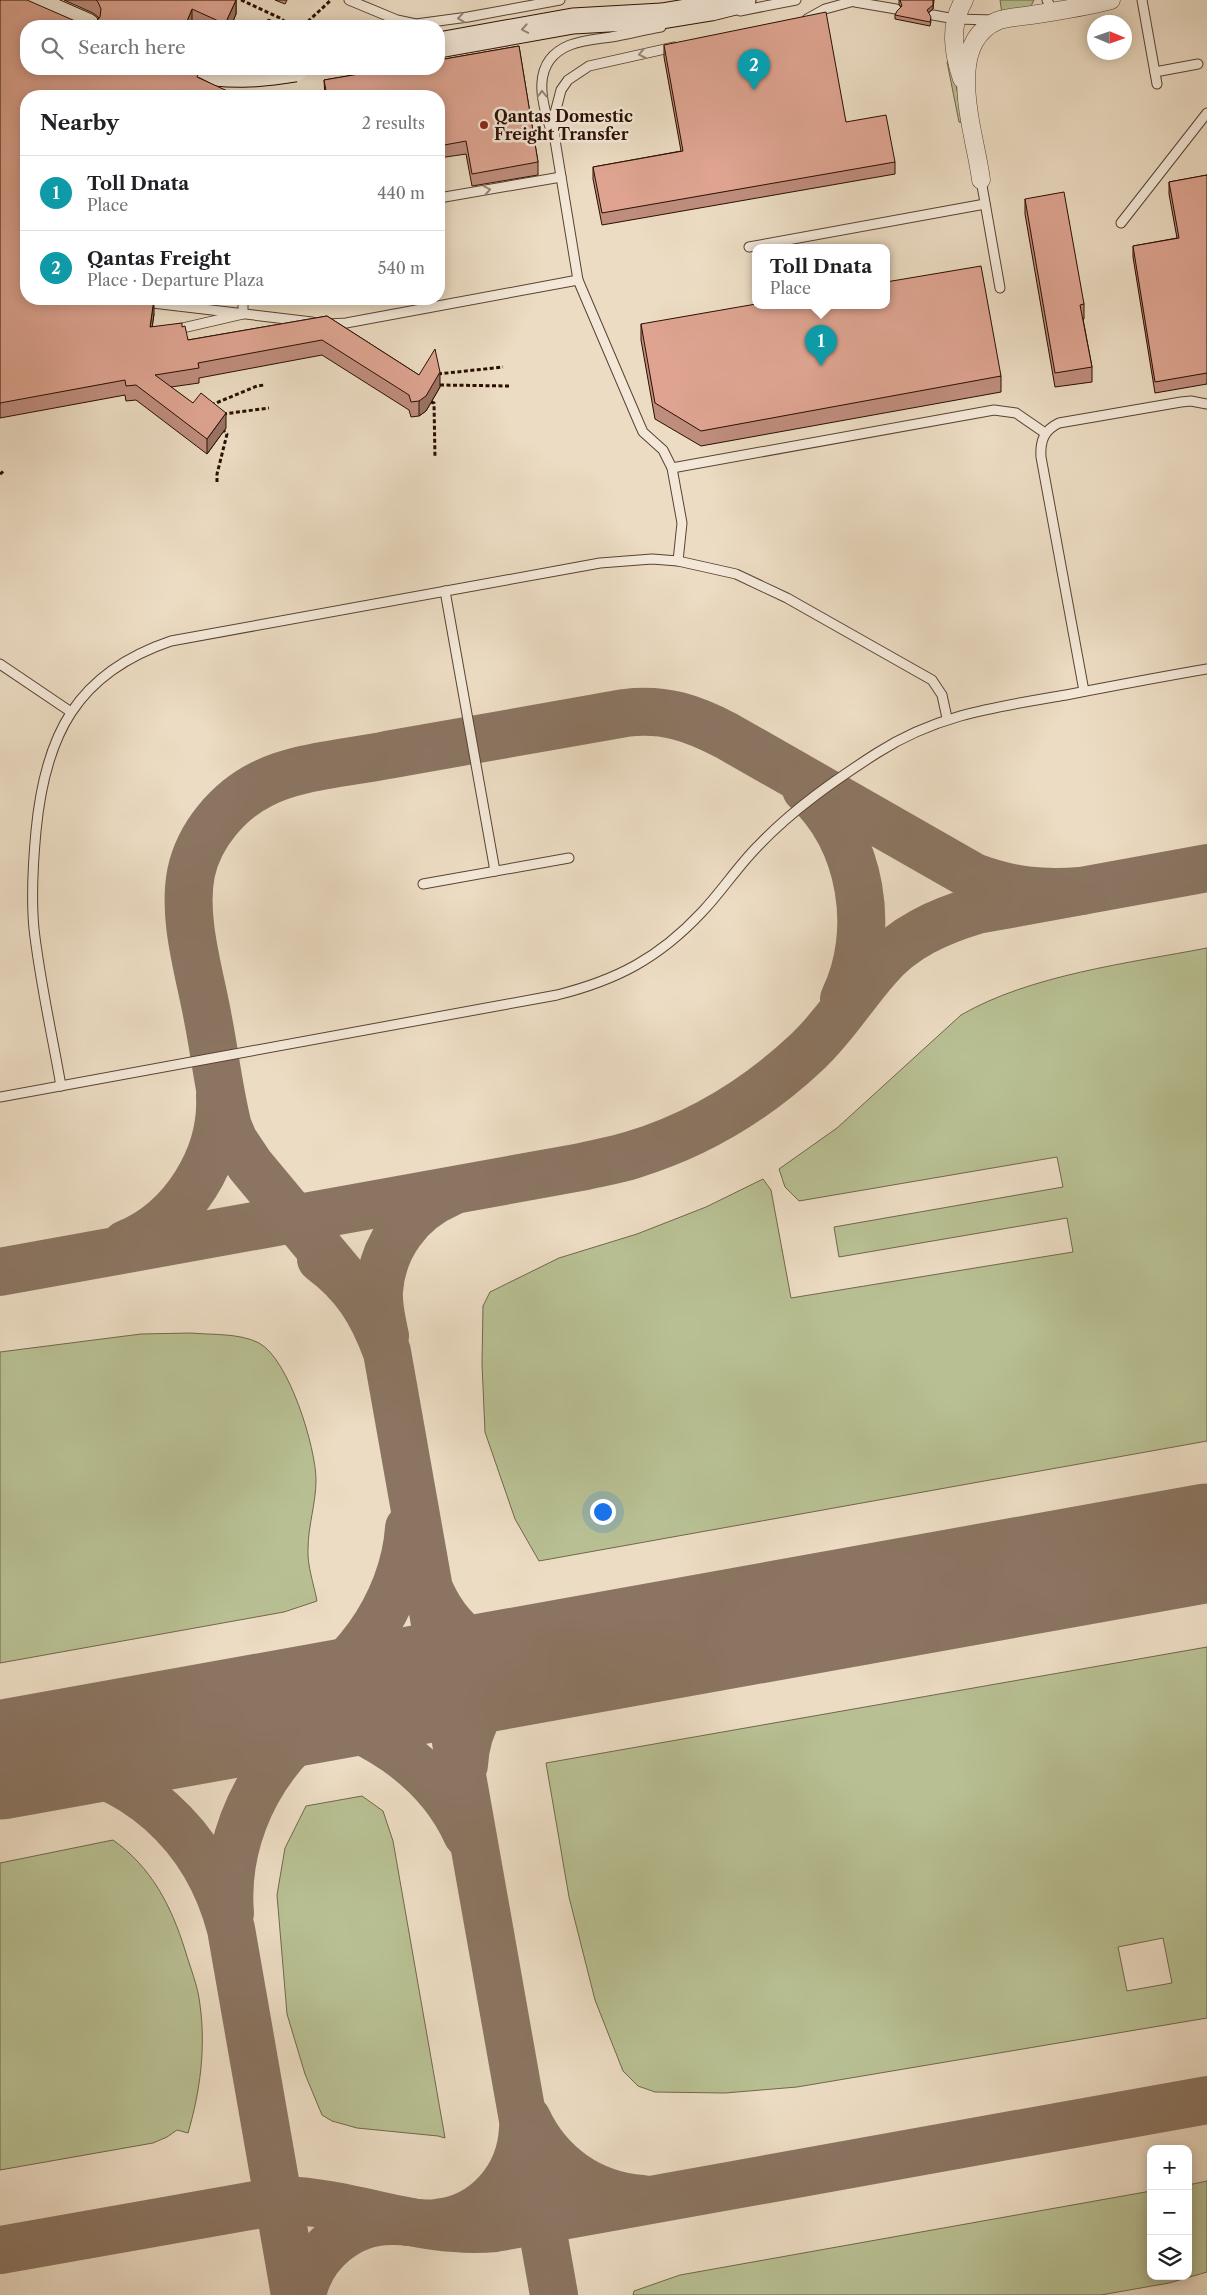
<!DOCTYPE html>
<meta charset="utf-8">
<style>
body{margin:0;font-family:"Libre Caslon Text",serif;background:#f6f6f6;color:#202124}
.controls{position:absolute;right:15px;bottom:15px;display:grid;overflow:hidden;border-radius:10px;box-shadow:0 2px 12px #0003}
.controls button{width:45px;height:45px;display:grid;place-items:center;padding:0;border:0;border-bottom:1px solid #e0e0e0;background:#fff;color:#202124;font:25px sans-serif}
.compass{position:absolute;left:1087px;top:15px;width:45px;height:45px;border-radius:50%;background:#fff;box-shadow:0 2px 12px #0003;rotate:92deg}
.you{position:absolute;left:602px;top:1511px;width:18px;height:18px;margin:-12px;border:4px solid #fff;border-radius:50%;background:#1a73e8;box-shadow:0 0 0 8px #1a73e833}
.badge{display:grid;place-items:center;width:32px;height:32px;border-radius:50%;background:#d93025;color:#fff;font-size:16px;font-weight:700}
.pin{position:absolute;translate:-50% -41px;filter:drop-shadow(0 1px 2px #0008)}
.pin::after{content:'';position:absolute;top:26px;width:18px;height:15px;background:inherit;clip-path:polygon(0 0,100% 0,50% 100%)}
.popup{position:absolute;left:752px;top:244px;width:138px;height:65px;box-sizing:border-box;display:grid;place-content:center;border-radius:10px;background:#fff;filter:drop-shadow(0 1px 4px #0005);font-size:16px;white-space:nowrap;color:#757577}
.popup b{font-size:19px;color:#202124}
.popup::after{content:'';position:absolute;left:50%;top:100%;margin-left:-10px;border:10px solid transparent;border-top-color:#fff}
.list{margin:0;padding:0;list-style:none}
h2{display:flex;justify-content:space-between;align-items:center;height:65px;margin:0;padding:0 20px;font-size:21px}
h2 small{font-size:16px;font-weight:400;color:#757577}
.list li{display:grid;grid-template-columns:32px 1fr auto;gap:15px;align-items:center;box-sizing:border-box;height:75px;padding:0 20px;border-top:1px solid #e0e0e0}
.list b{display:block;font-size:19px;white-space:nowrap}
.list p{margin:0;font-size:16px;white-space:nowrap;color:#757577}
.list em{font-size:16px;font-style:normal;color:#757577}
.icon{flex:none;width:28px;height:28px;fill:none;stroke:currentColor;stroke-width:2;stroke-linecap:round;stroke-linejoin:round}
.map{position:relative;flex:none;width:1207px;height:2295px;overflow:hidden}
.search{position:absolute;background:#fff;box-shadow:0 2px 12px #0003;left:20px;top:20px;width:425px;height:55px;display:flex;align-items:center;gap:12px;box-sizing:border-box;padding:0 18px;border-radius:20px;color:#757577;font-size:19px}
.panel{position:absolute;background:#fff;box-shadow:0 2px 12px #0003;left:20px;top:90px;width:425px;height:215px;border-radius:20px}
.map>svg:first-child{display:block}
</style>
<div class="map">
<svg width="1207" height="2295" viewBox="0 0 1207 2295">
<rect width="100%" height="100%" fill="#ecdcc3"/>
<filter id="stains"><feTurbulence type="fractalNoise" baseFrequency=".004" numOctaves="4"/><feColorMatrix values="0 0 0 0 .2 0 0 0 0 .09 0 0 0 0 .02 0 0 0 .5 -.17"/></filter>
<radialGradient id="worn" r=".72"><stop offset=".6" stop-color="#630" stop-opacity="0"/><stop offset="1" stop-color="#630" stop-opacity=".3"/></radialGradient>
<!-- green -->
<g fill="#b8c093" stroke="#71674a" fill-rule="evenodd">
<path d="M1000 0H1034L1030 8 1002 14Z"/>
<path d="M949 60 953 64 962 123 959 122 947 62Z"/>
<path d="M1207 948V1441L539 1561 515 1519 485 1432 482 1364 483 1306 490 1292 559 1258 637 1234 706 1207 763 1179 771 1190 791 1298 1073 1252 1067 1218 839 1257 834 1227 1063 1187 1057 1157 799 1201 785 1187 779 1169 837 1128 961 1015C1030 975 1129 963 1207 948Z"/>
<path d="M191 1333C212 1335 240 1333 259 1343 289 1359 316 1448 316 1480 316 1503 308 1526 308 1549 307 1565 314 1585 317 1601L284 1612 0 1663V1352L141 1334Z"/>
<path d="M1207 1647V2018L797 2087 725 2093 655 2092 638 2086 623 2071 595 2000 569 1897 546 1763ZM1163 1938 1172 1983 1127 1991 1118 1947Z"/>
<path d="M362 1796 383 1811 393 1841 445 2138 438 2136 357 2128 332 2121 322 2115 305 2074 287 2014 277 1895 285 1848 306 1806Z"/>
<path d="M113 1840C151 1867 171 1905 185 1950 190 1967 198 1986 200 2005 206 2048 200 2092 188 2133L177 2130 167 2137 153 2143 0 2170V1863Z"/>
<path d="M1207 2181V2272L1169 2283 1101 2295H633L634 2291 680 2275 1151 2191V2276H1188V2185Z"/>
</g>
<g fill="none" stroke-linecap="round" stroke-linejoin="round">
<!-- taxiway -->
<g stroke="#8b7562" stroke-width="48">
<path d="M806 789C862 841 877 931 844 999"/>
<path d="M126 1244C183 1221 223 1157 220 1096"/>
<path d="M321 1259C356 1285 372 1312 387 1352L554 2295"/>
<path d="M0 1272 581 1167C598 1163 616 1160 632 1155 698 1135 757 1099 807 1052 834 1027 853 995 877 968 903 937 940 921 977 910L1207 868"/>
<path d="M345 1279 250 1165 234 1141 228 1127C219 1091 215 1055 208 1019 200 974 182 919 191 873 199 835 228 801 262 784 297 766 347 763 387 755 466 741 545 727 625 713 664 708 693 718 727 736L974 877C1012 891 1041 894 1081 891"/>
<path d="M385 1336C382 1322 378 1306 379 1291 382 1247 409 1210 449 1193"/>
<path d="M431 1593C454 1643 498 1668 552 1658"/>
<path d="M276 1707C349 1684 404 1603 409 1528"/>
<path d="M214 1724C240 1719 267 1711 293 1713 364 1717 438 1769 467 1834"/>
<path d="M36 1760C134 1766 207 1836 231 1929L295 2295"/>
<path d="M464 1765C466 1723 489 1685 529 1669 545 1662 565 1661 582 1658"/>
<path d="M230 1913C223 1831 270 1742 345 1705 375 1691 412 1688 445 1682L455 1678"/>
<path d="M527 2119C549 2166 591 2195 642 2199"/>
<path d="M0 2250 284 2200C356 2203 423 2235 495 2228L1207 2100"/>
<path d="M302 2295C311 2252 350 2219 395 2221 409 2221 423 2225 437 2223 486 2218 521 2177 523 2128"/>
</g>
<!-- runway -->
<path stroke="#8b7562" stroke-width="119" d="M0 1760 1207 1543"/>
<!-- lane casing -->
<g stroke="#5a4232" stroke-width="11">
<g id="lane">
<path d="M349 0 397 20 416 24 468 17 560 0"/>
<path d="M1047 0 1051 8 1057 9"/>
<path d="M1142 0 1157 84"/>
<path d="M855 2 896 9"/>
<path d="M740 11 796 0"/>
<path d="M933 15 955 19 995 20"/>
<path d="M807 19 825 9 858 0"/>
<path d="M674 47 589 66 568 80 561 90 555 113V140L578 280 639 423 643 432 663 450 672 468 682 523 678 561"/>
<path d="M1155 72 1198 64"/>
<path d="M552 133C541 102 530 61 570 45 583 40 597 39 611 37 628 34 644 30 661 27"/>
<path d="M981 180 1000 288"/>
<path d="M439 198 561 177"/>
<path d="M1121 223 1207 113"/>
<path d="M749 247 985 204"/>
<path d="M144 302 312 322"/>
<path d="M328 324 346 323 578 280"/>
<path d="M174 330 243 314V299"/>
<path d="M672 468 994 410 1016 413 1045 433"/>
<path d="M445 591 495 871"/>
<path d="M0 664 71 712"/>
<path d="M1084 691 1041 457C1040 441 1044 430 1059 423L1181 402 1191 401 1207 404"/>
<path d="M423 884 569 858"/>
<path d="M61 1086C52 1034 40 982 34 929 31 897 33 863 36 831 45 736 76 673 171 641L600 563 652 559 678 561 736 574 787 598 932 680 942 695 947 718"/>
<path d="M0 1097 557 995C617 980 659 958 702 912 722 891 738 866 758 846 792 810 835 780 877 753 938 714 996 707 1066 695 1113 686 1160 677 1207 669"/>
</g>
</g>
<!-- street casing -->
<g stroke="#5a4232" stroke-width="19">
<g id="street">
<path d="M962 79C953 52 949 25 964 0"/>
<path d="M981 180C976 136 942 45 997 21 1007 17 1021 17 1031 15 1058 11 1085 7 1111 0"/>
</g>
</g>
<!-- secondary casing -->
<g stroke="#2a0e01" stroke-width="27">
<g id="secondary">
<path d="M28 0 87 26"/>
<path d="M439 45 573 21 662 16 711 8 743 0"/>
</g>
</g>
<!-- path -->
<g stroke="#2a0e01" stroke-width="3" stroke-dasharray="4 2.5" stroke-linecap="butt">
<path d="M241 0 280 18 291 26"/>
<path d="M303 26 331 0"/>
<path d="M438 374 503 367"/>
<path d="M440 385 510 386"/>
<path d="M431 402 434 403 435 458"/>
<path d="M211 405 257 386 264 385"/>
<path d="M223 414 269 408"/>
<path d="M0 474 4 471"/>
<path d="M217 482V474L227 434 224 431"/>
</g>
<!-- lane -->
<use href="#lane" stroke="#f3e8d8" stroke-width="9"/>
<!-- street -->
<use href="#street" stroke="#f3e8d8" stroke-width="18"/>
<!-- secondary -->
<use href="#secondary" stroke="#f3e8d8" stroke-width="25"/>
<!-- secondary-bridge casing -->
<g stroke="#2a0e01" stroke-width="27" stroke-linecap="butt">
<path id="secondary-bridge" d="M191 69C227 77 260 75 295 69"/>
</g>
<!-- secondary-bridge -->
<use href="#secondary-bridge" stroke="#f3e8d8" stroke-width="25"/>
</g>
<!-- wall -->
<g fill="#bf8d7d" stroke="#2a0e01">
<path d="M0 0 82 24 89 25 95 23 99 18 98 17 93 13 64 0H236V14L231 26H196L192 24 26 26 200 78 234 96H26V299L154 314 152 327H182L188 340 327 316 419 375 440 387 426 411 419 416 411 417 409 410 322 355 199 378V383L171 387 226 428 207 454 136 400 126 401 125 395 0 418Z"/>
<path d="M275 0H287L285 4Z"/>
<path d="M899 0H934L933 9 928 13 931 21 930 26 895 19V15L901 7 899 4Z"/>
<path d="M664 45 846 122 895 162V174L602 225 593 179V167L681 151 664 57Z"/>
<path d="M519 46 538 162V175L472 186 466 154 439 158V96H325L324 80 388 69H439V60Z"/>
<path d="M1207 175V384L1155 393 1133 257V246L1177 238 1169 194V182Z"/>
<path d="M1025 199 1084 304V319H1083L1092 367V382L1055 387 1025 214Z"/>
<path d="M641 324 1001 376V392L701 446 655 419 641 340Z"/>
</g>
<!-- shaded-wall -->
<g fill="#9b7366" stroke="#2a0e01">
<path d="M236 0V14L231 26H225V24Z"/>
<path d="M933 0V9L927 14V10Z"/>
<path d="M192 9V26H185Z"/>
<path d="M154 299V314L150 343V327Z"/>
<path d="M440 372V387L426 411 419 416V401Z"/>
<path d="M226 413V428L207 454V439Z"/>
</g>
<!-- building -->
<g fill="#dea491" stroke="#2a0e01">
<path d="M0 0H27L82 24 89 25 95 23 100 17 101 9 98 2 96 0H236L225 24 192 9 185 26H26V69H195L200 70 197 77 234 94 233 96H26V299H154L150 327 182 323V327L185 326 188 340 327 316 419 375 435 349 440 372 426 396 419 401 411 402 409 395 322 340 198 363 199 368 155 375 193 403 201 393 226 413 207 439 136 385 126 386 125 380 0 403Z"/>
<path d="M900 0H933V5L927 10 931 17 930 22 895 15 897 11 902 6Z"/>
<path d="M826 12 846 122 886 115 895 162 602 213 593 167 683 151 664 45Z"/>
<path d="M268 19 281 24 280 26H265Z"/>
<path d="M519 46 538 162 472 174 466 141 439 146V96H327L324 80 388 69H439V60Z"/>
<path d="M1207 175V373L1155 382 1133 246 1179 238 1169 182Z"/>
<path d="M1064 192 1084 304 1080 305 1092 367 1055 373 1025 199Z"/>
<path d="M981 266 1001 376 701 431 655 403 641 324 756 304 886 305V282Z"/>
</g>
<!-- one-way arrows -->
<defs><path id="oneway-chevron" d="M-2-3.5L2.5 0L-2 3.5" fill="none" stroke-width="1.6" stroke-linecap="round" stroke-linejoin="round" transform="scale(1.25)"/></defs>
<g stroke="#998677">
<use href="#oneway-chevron" transform="translate(461 18) rotate(172)"/>
<use href="#oneway-chevron" transform="translate(525 29) rotate(170)"/>
<use href="#oneway-chevron" transform="translate(642 54) rotate(168)"/>
<use href="#oneway-chevron" transform="translate(542 94) rotate(-91)"/>
<use href="#oneway-chevron" transform="translate(487 190) rotate(-10)"/>
</g>
<!-- markers -->
<circle fill="#8f2418" stroke="#f3e8d8" stroke-width="2" cx="484" cy="125" r="5"/>
<g text-anchor="middle" stroke-width="5" stroke-linejoin="round" paint-order="stroke">
<!-- poi labels -->
<g font-size="16" font-weight="bold" fill="#2a0e01" stroke="#f3e8d8" text-anchor="start">
<text x="494" y="122">Qantas Domestic<tspan x="494" dy="18">Freight Transfer</tspan></text>
</g>
</g>
<rect width="100%" height="100%" filter="url(#stains)"/>
<rect width="100%" height="100%" fill="url(#worn)"/>
</svg>
<div class="controls">
<button>+</button>
<button>−</button>
<button><svg class="icon" aria-label="layers" viewBox="0 0 24 24"><path d="M12 4l9 5-9 5-9-5zM3 14l9 5 9-5"/></svg></button>
</div>
<svg class="compass" viewBox="-18 -18 36 36"><path d="M0-13l5 13h-10z" fill="#e53935"/><path d="M0 13l5-13h-10z" fill="#757577"/></svg>
<div class="you"></div>
<div class="pin badge" style="left:821px;top:366px;background:#0f9aa8">1</div>
<div class="popup"><b>Toll Dnata</b>Place</div>
<div class="pin badge" style="left:754px;top:90px;background:#0f9aa8">2</div>
<div class="search"><svg class="icon" aria-label="search" viewBox="0 0 24 24"><circle cx="10" cy="10" r="6"/><path d="M15 15l6 6"/></svg>Search here</div>
<section class="panel">
<h2>Nearby<small>2 results</small></h2>
<ul class="list">
<li><span class="badge" style="background:#0f9aa8">1</span><div><b>Toll Dnata</b><p>Place</p></div><em>440 m</em></li>
<li><span class="badge" style="background:#0f9aa8">2</span><div><b>Qantas Freight</b><p>Place · Departure Plaza</p></div><em>540 m</em></li>
</ul>
</section>
</div>
